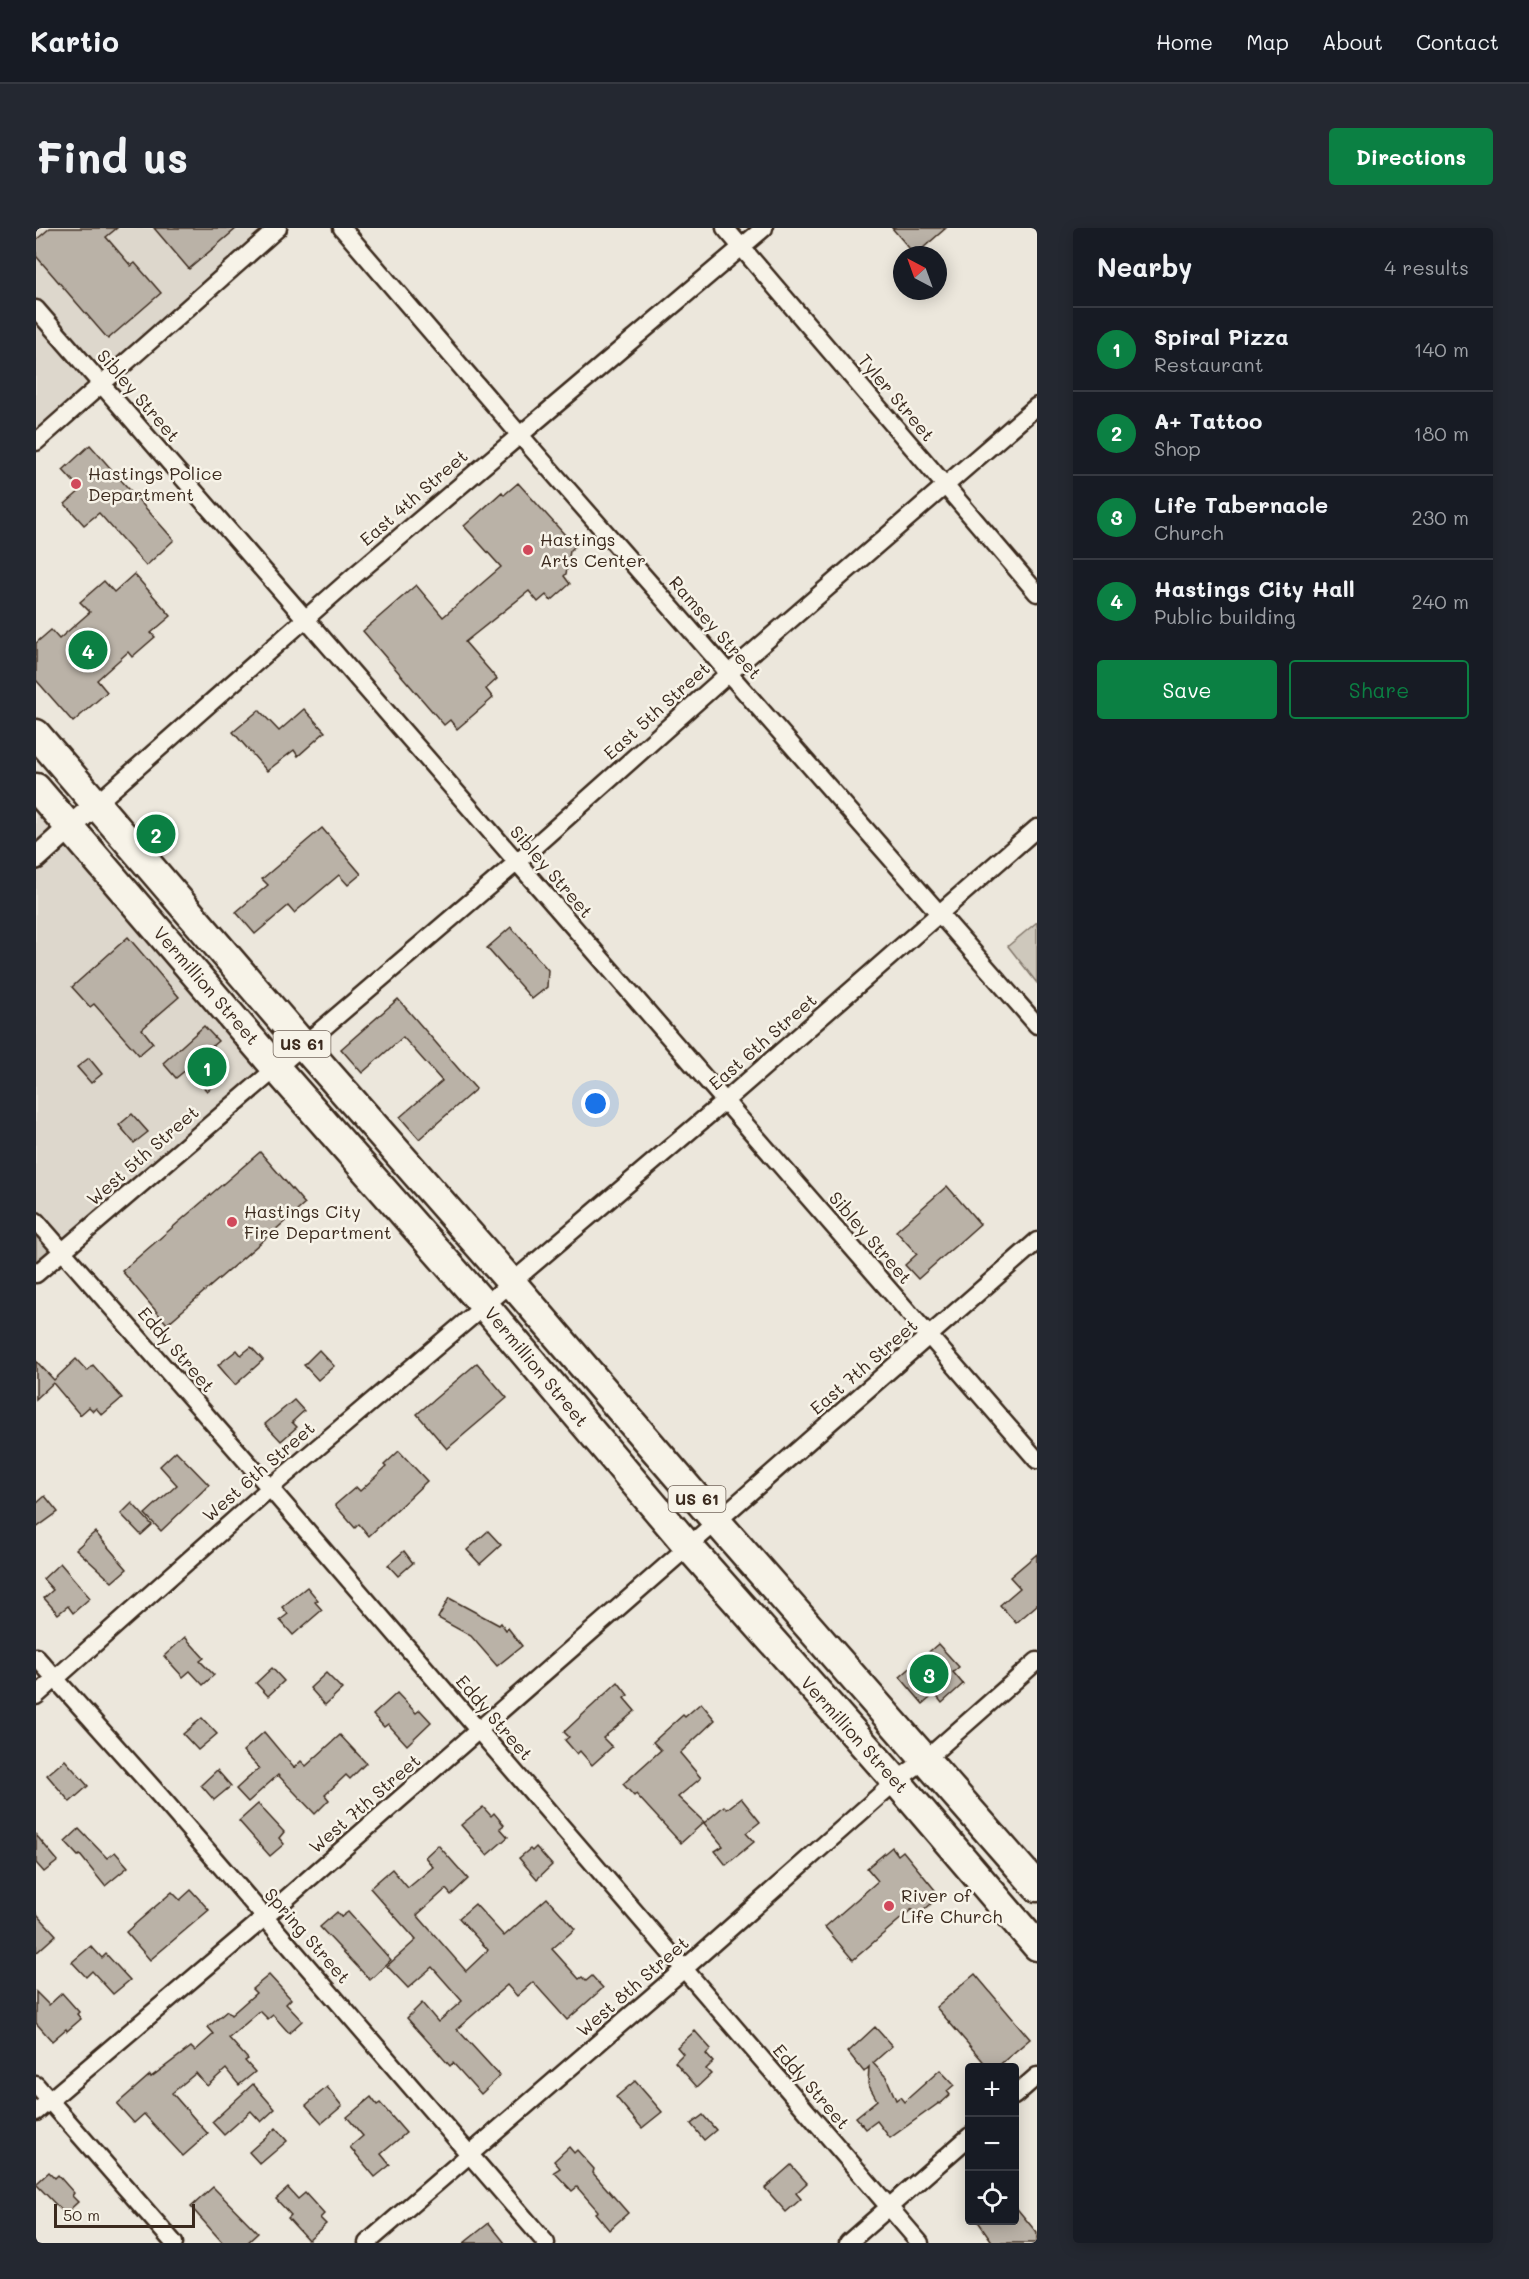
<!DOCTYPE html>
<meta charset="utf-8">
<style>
body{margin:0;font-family:Mali,sans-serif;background:#242831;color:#f1f3f6}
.controls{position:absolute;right:18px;bottom:18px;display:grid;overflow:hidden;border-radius:6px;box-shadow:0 3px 15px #0003}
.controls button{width:54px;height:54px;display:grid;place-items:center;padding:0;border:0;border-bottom:2px solid #363941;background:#171b24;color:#f1f3f6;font:30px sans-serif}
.compass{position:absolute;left:857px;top:18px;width:54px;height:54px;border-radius:50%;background:#171b24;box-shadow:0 3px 15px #0003;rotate:319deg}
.scale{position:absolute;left:18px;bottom:15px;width:141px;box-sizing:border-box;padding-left:6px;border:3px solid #3b2a1e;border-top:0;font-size:16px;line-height:21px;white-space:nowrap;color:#3b2a1e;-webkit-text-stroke:4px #f7f3e8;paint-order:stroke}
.you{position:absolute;left:560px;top:876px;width:21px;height:21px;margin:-15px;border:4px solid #fff;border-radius:50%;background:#1a73e8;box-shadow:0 0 0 9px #1a73e833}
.badge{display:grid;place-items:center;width:39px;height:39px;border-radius:50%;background:#0b8043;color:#fff;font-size:20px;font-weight:700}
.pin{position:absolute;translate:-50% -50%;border:3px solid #fff;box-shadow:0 2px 6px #0006}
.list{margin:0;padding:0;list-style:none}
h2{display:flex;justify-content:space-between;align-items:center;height:78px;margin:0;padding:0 24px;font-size:26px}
h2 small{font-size:20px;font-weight:400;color:#9ea1a6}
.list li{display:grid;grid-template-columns:39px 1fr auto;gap:18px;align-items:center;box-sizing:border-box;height:84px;padding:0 24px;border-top:2px solid #363941}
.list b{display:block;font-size:22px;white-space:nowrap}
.list p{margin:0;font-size:20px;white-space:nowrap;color:#9ea1a6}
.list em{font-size:20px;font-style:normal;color:#9ea1a6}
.actions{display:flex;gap:12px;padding:18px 24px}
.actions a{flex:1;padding:14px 0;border:2px solid #0b8043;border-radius:6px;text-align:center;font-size:21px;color:#0b8043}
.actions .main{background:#0b8043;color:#fff}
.icon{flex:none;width:33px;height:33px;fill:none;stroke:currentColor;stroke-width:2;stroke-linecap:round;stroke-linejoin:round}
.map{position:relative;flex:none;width:1001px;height:2015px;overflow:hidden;border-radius:6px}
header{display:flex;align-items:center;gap:36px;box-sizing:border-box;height:84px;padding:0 30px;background:#171b24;border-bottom:2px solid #363941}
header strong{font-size:28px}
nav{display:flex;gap:33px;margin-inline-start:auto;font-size:21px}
.intro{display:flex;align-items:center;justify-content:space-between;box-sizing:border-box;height:144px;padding:0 36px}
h1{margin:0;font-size:42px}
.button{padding:15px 27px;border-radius:6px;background:#0b8043;color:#fff;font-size:21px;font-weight:700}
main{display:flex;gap:36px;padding:0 36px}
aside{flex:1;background:#171b24;border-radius:6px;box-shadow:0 3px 15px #0003}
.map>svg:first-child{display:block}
</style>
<header>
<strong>Kartio</strong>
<nav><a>Home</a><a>Map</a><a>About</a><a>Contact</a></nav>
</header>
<div class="intro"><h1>Find us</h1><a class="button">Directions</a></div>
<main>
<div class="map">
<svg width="1001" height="2015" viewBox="0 0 1001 2015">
<rect width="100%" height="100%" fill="#ece7dc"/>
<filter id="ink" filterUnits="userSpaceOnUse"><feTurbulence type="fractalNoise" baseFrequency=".0167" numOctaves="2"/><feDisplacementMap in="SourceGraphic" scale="12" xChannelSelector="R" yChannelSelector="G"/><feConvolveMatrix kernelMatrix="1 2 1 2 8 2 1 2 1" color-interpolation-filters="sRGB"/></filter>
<g filter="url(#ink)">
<!-- built -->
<g fill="#ddd7cc">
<path d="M0 0H242L0 214Z"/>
<path d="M0 560 240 840 27 1024 0 993Z"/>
</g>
<!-- green -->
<g fill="#cec8bc" stroke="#84796d" stroke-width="1.5">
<path d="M1001 694V755L972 718Z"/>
<path d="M0 993 27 1024 0 1046Z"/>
</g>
<!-- building -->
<g fill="#bab2a7" stroke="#3b2a1e" stroke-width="1.5">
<path d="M14 0H81L70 9 95 38 99 35 125 65 72 111 0 28V12Z"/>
<path d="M118 0H201L153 41Z"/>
<path d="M856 0H910L879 27Z"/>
<path d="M54 217 138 312 110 338 63 285 48 297 29 276 45 262 27 242Z"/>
<path d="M482 255 539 318 534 323 530 346 528 348 534 356 515 373 510 367 502 374 493 363 429 414 461 451 450 461 457 470 421 501 414 492 408 497 327 403 380 357 407 389 465 339 428 298 466 264 468 267Z"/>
<path d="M98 346 135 388 115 405 119 409 96 429 92 424 61 452 71 464 37 494 0 452V415L15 402 23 411 54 384 44 374 68 353 78 364Z"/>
<path d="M268 481 289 504 262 528 258 522 231 543 197 504 223 482 243 503Z"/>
<path d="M286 600 325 646 312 657 303 647 258 685 252 678 219 706 200 684 232 657 226 651Z"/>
<path d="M475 699 512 742 511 759 496 771 451 720Z"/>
<path d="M92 709 143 769 106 801 117 815 103 827 58 776 54 779 36 759Z"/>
<path d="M362 771 440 861 383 911 364 889 406 853 367 809 326 845 305 821Z"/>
<path d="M168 798 182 813 167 826 188 849 171 863 151 841 140 850 127 835Z"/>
<path d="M53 830 66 846 55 855 41 839Z"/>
<path d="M96 886 112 904 98 915 83 897Z"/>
<path d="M224 924 269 976 131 1096 86 1043Z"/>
<path d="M911 958 944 996 882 1051 869 1037 881 1026 860 1003Z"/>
<path d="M215 1119 227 1132 199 1157 182 1137 201 1122 205 1127Z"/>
<path d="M283 1122 298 1138 282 1152 268 1137Z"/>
<path d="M40 1131 51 1143 57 1137 86 1170 66 1187 60 1180 57 1183 53 1179 44 1187 17 1155 0 1171V1133L18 1152Z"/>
<path d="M441 1135 471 1170 411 1221 381 1186Z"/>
<path d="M258 1172 268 1183 256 1194 261 1199 245 1213 229 1196Z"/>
<path d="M140 1223 173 1257 125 1303 109 1286 141 1257 124 1238Z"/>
<path d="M363 1223 391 1253 333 1308 323 1296 319 1300 299 1277 320 1259 324 1263 350 1239 348 1237Z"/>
<path d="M9 1268 22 1284 0 1300V1276Z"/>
<path d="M96 1275 116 1297 105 1307 85 1286Z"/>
<path d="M452 1303 465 1317 444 1336 431 1322Z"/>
<path d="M59 1304 91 1341 76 1354 40 1321Z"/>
<path d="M368 1323 377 1335 362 1348 352 1337Z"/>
<path d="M1001 1326V1377L980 1395 964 1377 984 1360 974 1349Z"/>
<path d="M24 1335 54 1370 37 1385 32 1378 22 1386 8 1370 17 1362 7 1351Z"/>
<path d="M271 1359 282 1372 279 1374 286 1382 257 1407 244 1392 252 1386 246 1379Z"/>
<path d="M413 1370 463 1397 465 1395 470 1402 472 1400 486 1418 461 1438 435 1408 402 1390Z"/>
<path d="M149 1409 168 1430 164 1433 178 1447 167 1457 154 1443 147 1449 128 1428Z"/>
<path d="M902 1416 923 1439 917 1444 927 1456 906 1475 899 1466 887 1476 864 1449Z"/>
<path d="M236 1440 248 1453 232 1468 220 1455Z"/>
<path d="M290 1445 306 1461 289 1477 274 1460Z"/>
<path d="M582 1454 592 1467 588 1470 599 1483 567 1510 576 1519 556 1537 544 1523 541 1526 529 1512 533 1509 528 1504Z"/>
<path d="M361 1465 380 1485 384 1482 395 1494 371 1517 352 1496 348 1499 337 1487Z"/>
<path d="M665 1475 679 1492 644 1525 665 1550 642 1569 668 1594 645 1615 600 1566 598 1568 587 1556 625 1522 617 1514 647 1487 649 1489Z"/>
<path d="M166 1490 181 1506 162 1522 147 1506Z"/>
<path d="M228 1504 258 1540 265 1533 270 1538 304 1507 330 1535 314 1551 310 1547 289 1567 293 1572 279 1586 242 1547 212 1574 200 1561 223 1540 207 1523Z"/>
<path d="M29 1532 52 1558 34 1574 11 1547Z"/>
<path d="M181 1542 195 1558 178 1572 165 1557Z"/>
<path d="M705 1570 724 1594 710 1605 718 1614 690 1637 679 1623 687 1618 668 1595 688 1578 691 1581Z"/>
<path d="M222 1576 248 1604 243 1610 248 1616 234 1628 203 1593Z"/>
<path d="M447 1579 455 1588 458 1585 468 1597 464 1600 472 1609 451 1627 425 1597Z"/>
<path d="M43 1601 71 1630 79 1624 92 1639 69 1658 44 1627 42 1628 29 1614Z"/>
<path d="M0 1607 22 1633 8 1644 0 1635Z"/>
<path d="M402 1617 432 1651 415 1667 410 1661 381 1687 430 1743 452 1722 423 1690 439 1676 468 1708 511 1670 539 1701 516 1721 543 1751 546 1749 550 1753 556 1748 567 1760 531 1792 497 1754 481 1768 471 1757 421 1801 464 1848 445 1866 417 1835 414 1838 371 1790 386 1775 402 1794 426 1773 396 1739 372 1760 351 1738 380 1712 334 1660 356 1641 372 1660 397 1639 389 1629Z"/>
<path d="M500 1619 516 1637 501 1651 483 1630 494 1621 496 1623Z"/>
<path d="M856 1619 862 1627 867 1623 899 1662 891 1669 896 1675 882 1688 876 1681 817 1732 789 1699 842 1653 831 1640Z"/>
<path d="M155 1662 173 1682 114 1732 90 1704 136 1664 144 1672Z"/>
<path d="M301 1684 305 1689 312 1684 355 1732 334 1752 284 1699Z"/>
<path d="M0 1685 20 1707 0 1725Z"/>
<path d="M55 1718 66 1730 70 1726 94 1752 77 1766 56 1743 50 1749 36 1734Z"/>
<path d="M939 1746 994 1811 961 1839H952L900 1779Z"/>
<path d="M233 1747 255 1771 250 1776 266 1793 253 1805 237 1787 232 1791 224 1783 193 1810 212 1831 209 1833 219 1844 203 1857 190 1841 171 1858 160 1845 136 1865 172 1906 147 1928 108 1886 98 1895 81 1876 114 1847 115 1849 155 1819 159 1823 178 1806 172 1799 191 1783 195 1787 220 1765 216 1761Z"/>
<path d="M0 1764 13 1777 26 1765 43 1784 41 1786 45 1791 31 1803 30 1801 16 1813 0 1795Z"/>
<path d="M839 1799 856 1818 837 1835 850 1849 860 1872 864 1869 868 1874 904 1842 918 1857 911 1863 914 1867 904 1876 903 1875 854 1910 841 1893 830 1901 820 1889 841 1872 832 1856 833 1839 828 1844 812 1824Z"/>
<path d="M659 1803 675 1821 670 1826 677 1834 670 1841 675 1846 661 1859 639 1834 647 1826 641 1819Z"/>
<path d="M599 1853 626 1884 606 1900 580 1869Z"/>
<path d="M217 1856 239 1881 225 1894 215 1883 188 1907 176 1894Z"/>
<path d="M291 1859 306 1878 286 1895 270 1877Z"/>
<path d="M335 1869 341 1877 344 1875 370 1905 345 1926 354 1937 339 1949 314 1919 327 1908 311 1889Z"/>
<path d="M667 1887 680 1902 668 1912 655 1896Z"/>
<path d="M240 1900 251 1913 224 1936 213 1924Z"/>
<path d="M533 1919 538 1925 541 1922 558 1941 557 1945 592 1985 573 2002 559 1985 562 1983 541 1959 536 1963 518 1944 524 1940 518 1933Z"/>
<path d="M755 1937 771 1955 760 1965 765 1971 750 1984 729 1960Z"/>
<path d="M13 1944 19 1950 22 1947 38 1965 36 1968 42 1974 29 1986 0 1956Z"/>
<path d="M177 1959 222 2005 211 2015H187L155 1979Z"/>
<path d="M252 1960 262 1971 269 1965 288 1986 284 1990 290 1996 272 2012 252 1990 255 1987 240 1971Z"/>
<path d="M978 1977 1001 2005V2015H957L941 1992H978Z"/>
<path d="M453 1995 469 2015H428Z"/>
</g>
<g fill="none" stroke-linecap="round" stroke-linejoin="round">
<!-- minor casing -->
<g stroke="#3b2a1e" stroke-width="21">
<g id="minor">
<path d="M306 0 483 206 1001 797"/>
<path d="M689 0 1001 365"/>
<path d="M0 81 1001 1232"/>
<path d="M0 214 242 0"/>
<path d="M60 576 319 347 728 0"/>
<path d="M0 993 234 1260 884 2015"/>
<path d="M0 1046 481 634 693 445 1001 178"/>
<path d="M0 1429 125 1569 510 2015"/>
<path d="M0 1468 234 1260 689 873 1001 600"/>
<path d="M0 1857 138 2015"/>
<path d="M978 1868 1001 1848"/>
<path d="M0 1884 228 1690 1001 1013"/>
<path d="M331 2015 648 1741 860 1553 889 1532 1001 1433"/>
<path d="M812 2015 934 1908"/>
</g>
</g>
<!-- tertiary casing -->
<g stroke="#3b2a1e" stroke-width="26">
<path id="tertiary" d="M0 630 60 576"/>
</g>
<!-- trunk casing -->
<g stroke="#3b2a1e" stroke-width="33">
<g id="trunk">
<path d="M0 506 267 817 475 1054 681 1294 1001 1659"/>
<path d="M0 560 240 840 448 1077 652 1318 860 1553 1001 1718"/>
</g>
</g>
<!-- minor -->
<use href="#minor" stroke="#f7f3e8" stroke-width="16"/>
<!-- tertiary -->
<use href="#tertiary" stroke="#f7f3e8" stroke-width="21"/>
<!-- trunk -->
<use href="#trunk" stroke="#f7f3e8" stroke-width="28"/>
</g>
</g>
<!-- markers -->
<g fill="#d1495b" stroke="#f7f3e8" stroke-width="2">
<circle cx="40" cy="256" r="6"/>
<circle cx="492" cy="322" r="6"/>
<circle cx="196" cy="994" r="6"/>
<circle cx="853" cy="1678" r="6"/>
</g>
<g text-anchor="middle" stroke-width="5" stroke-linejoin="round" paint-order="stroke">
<!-- shield labels -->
<g fill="#f7f3e8" stroke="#73665b" stroke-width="1.5">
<rect x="237.5" y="803" width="57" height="26" rx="4.5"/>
<rect x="632.5" y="1258" width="57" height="26" rx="4.5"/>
</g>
<g font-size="16" font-weight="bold" fill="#3b2a1e">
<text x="266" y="822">US 61</text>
<text x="661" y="1277">US 61</text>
</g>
<!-- street labels -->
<g font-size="18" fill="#3b2a1e" stroke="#f7f3e8">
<text transform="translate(102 168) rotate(49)" y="6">Sibley Street</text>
<text transform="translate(860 170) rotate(50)" y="6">Tyler Street</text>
<text transform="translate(378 270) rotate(-41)" y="6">East 4th Street</text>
<text transform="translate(679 400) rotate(49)" y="6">Ramsey Street</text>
<text transform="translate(621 483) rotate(-42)" y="6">East 5th Street</text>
<text transform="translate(515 644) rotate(49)" y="6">Sibley Street</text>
<text transform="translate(170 758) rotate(49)" y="6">Vermillion Street</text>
<text transform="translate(727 814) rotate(-41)" y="6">East 6th Street</text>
<text transform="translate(107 928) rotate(-41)" y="6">West 5th Street</text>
<text transform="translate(834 1010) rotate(49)" y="6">Sibley Street</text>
<text transform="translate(140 1122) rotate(49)" y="6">Eddy Street</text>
<text transform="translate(500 1139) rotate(50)" y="6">Vermillion Street</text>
<text transform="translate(828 1139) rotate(-41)" y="6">East 7th Street</text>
<text transform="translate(223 1244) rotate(-41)" y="6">West 6th Street</text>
<text transform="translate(458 1490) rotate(49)" y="6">Eddy Street</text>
<text transform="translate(818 1507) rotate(48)" y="6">Vermillion Street</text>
<text transform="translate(329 1576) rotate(-41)" y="6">West 7th Street</text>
<text transform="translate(271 1708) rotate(49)" y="6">Spring Street</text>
<text transform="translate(597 1759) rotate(-41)" y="6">West 8th Street</text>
<text transform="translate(775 1859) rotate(49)" y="6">Eddy Street</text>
</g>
<!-- poi labels -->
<g font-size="18" fill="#3b2a1e" stroke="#f7f3e8" text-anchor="start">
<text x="52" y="252">Hastings Police<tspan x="52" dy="21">Department</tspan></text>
<text x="504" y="318">Hastings<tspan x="504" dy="21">Arts Center</tspan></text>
<text x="208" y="990">Hastings City<tspan x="208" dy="21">Fire Department</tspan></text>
<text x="865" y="1674">River of<tspan x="865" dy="21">Life Church</tspan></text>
</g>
</g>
</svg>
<div class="controls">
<button>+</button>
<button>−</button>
<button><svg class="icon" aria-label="locate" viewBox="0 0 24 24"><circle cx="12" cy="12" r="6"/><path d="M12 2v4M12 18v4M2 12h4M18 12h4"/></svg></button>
</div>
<svg class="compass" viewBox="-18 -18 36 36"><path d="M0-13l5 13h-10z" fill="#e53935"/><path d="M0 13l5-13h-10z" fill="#9ea1a6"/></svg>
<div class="scale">50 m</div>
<div class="you"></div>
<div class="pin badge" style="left:171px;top:839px">1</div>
<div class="pin badge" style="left:120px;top:606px">2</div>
<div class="pin badge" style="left:893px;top:1446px">3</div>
<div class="pin badge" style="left:52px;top:422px">4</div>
</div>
<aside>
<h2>Nearby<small>4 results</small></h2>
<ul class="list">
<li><span class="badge">1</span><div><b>Spiral Pizza</b><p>Restaurant</p></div><em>140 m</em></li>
<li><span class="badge">2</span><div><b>A+ Tattoo</b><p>Shop</p></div><em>180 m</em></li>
<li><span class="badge">3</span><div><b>Life Tabernacle</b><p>Church</p></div><em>230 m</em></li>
<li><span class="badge">4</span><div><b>Hastings City Hall</b><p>Public building</p></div><em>240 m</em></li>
</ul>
<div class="actions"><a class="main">Save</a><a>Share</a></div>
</aside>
</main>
